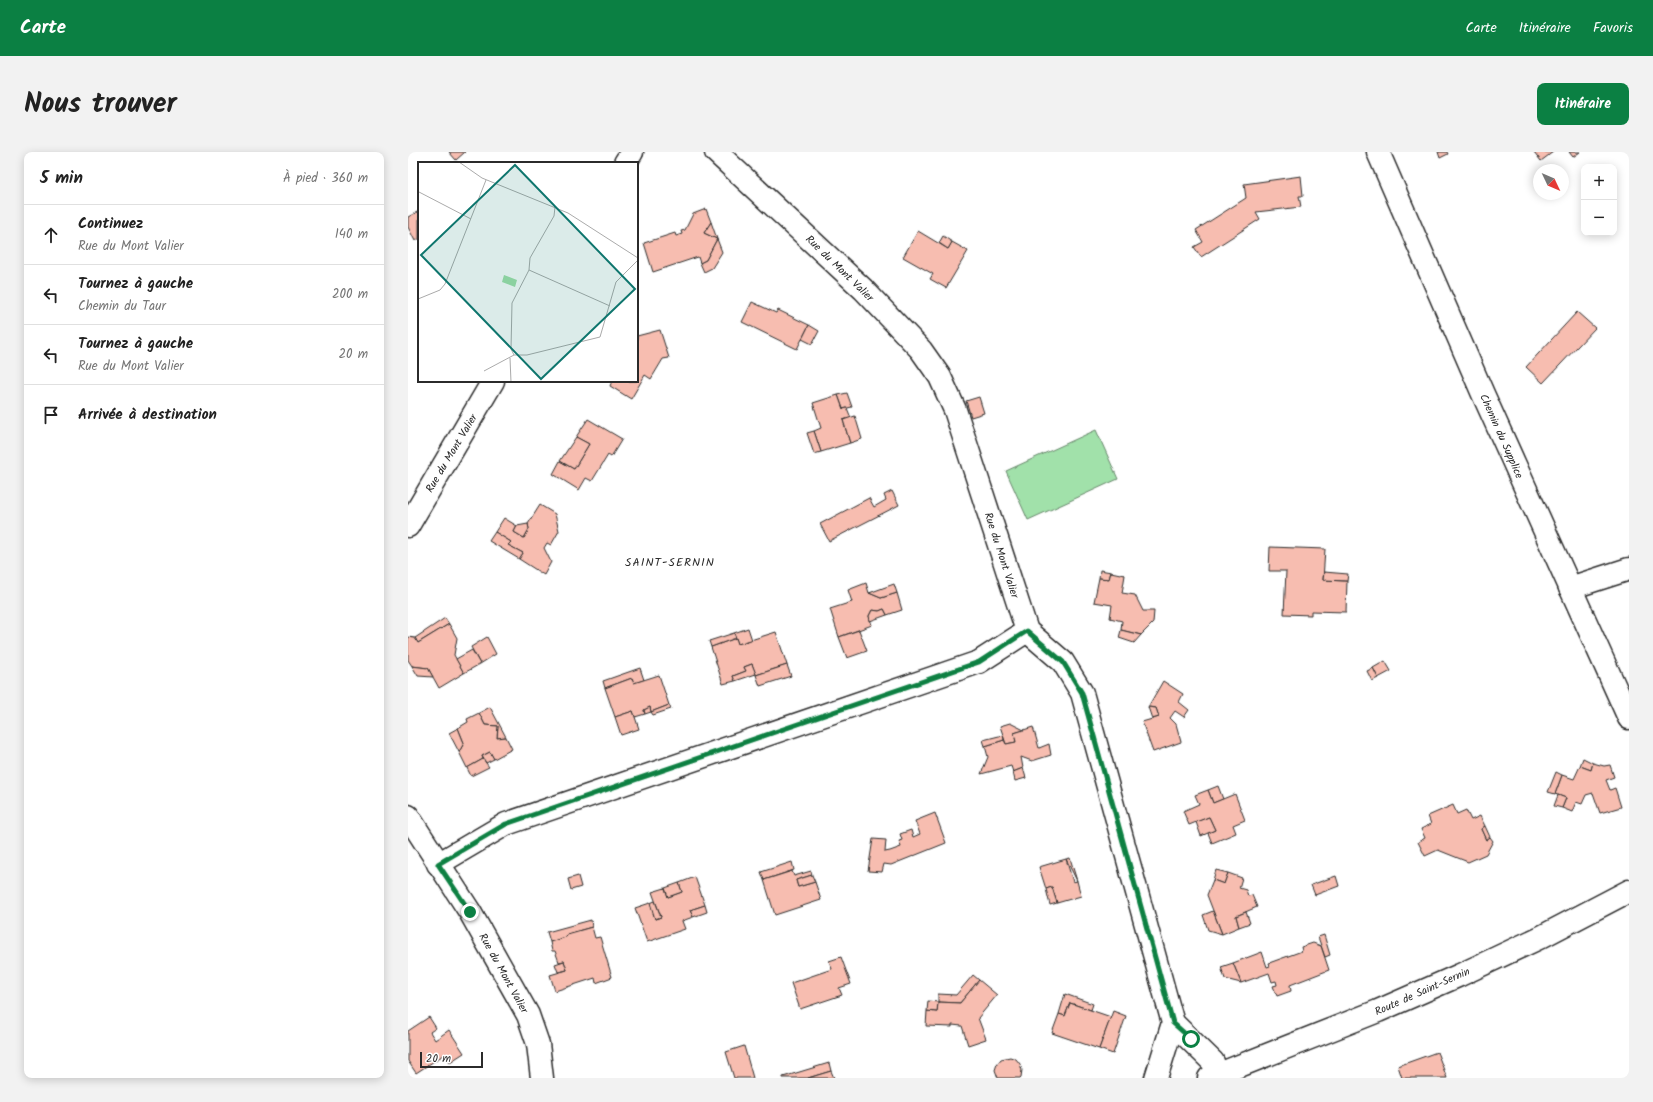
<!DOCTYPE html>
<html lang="fr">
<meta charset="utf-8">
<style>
body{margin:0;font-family:Kalam,sans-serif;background:#f2f2f2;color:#222}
.controls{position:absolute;right:12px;top:12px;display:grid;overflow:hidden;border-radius:8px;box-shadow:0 2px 10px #0003}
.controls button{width:36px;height:36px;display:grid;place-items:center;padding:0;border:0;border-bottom:1px solid #e0e0e0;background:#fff;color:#222;font:20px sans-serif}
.compass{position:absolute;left:1125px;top:12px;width:36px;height:36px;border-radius:50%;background:#fff;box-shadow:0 2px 10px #0003;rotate:134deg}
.scale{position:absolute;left:12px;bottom:10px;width:63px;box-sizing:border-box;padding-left:4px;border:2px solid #2b2b2b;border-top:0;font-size:11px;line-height:14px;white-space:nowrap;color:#2b2b2b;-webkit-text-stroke:3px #fff;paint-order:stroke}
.stop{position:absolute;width:12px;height:12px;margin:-9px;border:3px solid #0b8043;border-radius:50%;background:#fff}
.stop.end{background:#0b8043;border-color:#fff;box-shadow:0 1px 4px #0008}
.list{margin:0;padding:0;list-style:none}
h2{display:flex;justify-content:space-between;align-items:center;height:52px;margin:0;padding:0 16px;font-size:17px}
h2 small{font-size:13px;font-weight:400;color:#767676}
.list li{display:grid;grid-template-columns:26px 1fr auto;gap:12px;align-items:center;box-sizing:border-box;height:60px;padding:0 16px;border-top:1px solid #e0e0e0}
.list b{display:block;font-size:15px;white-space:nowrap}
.list p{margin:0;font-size:13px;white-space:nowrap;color:#767676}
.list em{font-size:13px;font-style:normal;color:#767676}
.icon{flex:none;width:22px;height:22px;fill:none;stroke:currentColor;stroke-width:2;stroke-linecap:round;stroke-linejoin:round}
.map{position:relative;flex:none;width:1221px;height:926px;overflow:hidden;border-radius:8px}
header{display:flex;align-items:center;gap:24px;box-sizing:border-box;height:56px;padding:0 20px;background:#0b8043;color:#fff}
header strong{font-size:19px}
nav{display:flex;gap:22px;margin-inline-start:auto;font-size:14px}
.intro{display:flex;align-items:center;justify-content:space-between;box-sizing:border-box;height:96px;padding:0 24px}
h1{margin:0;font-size:28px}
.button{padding:10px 18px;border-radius:8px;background:#0b8043;color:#fff;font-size:14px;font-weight:700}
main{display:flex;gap:24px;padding:0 24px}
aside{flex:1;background:#fff;border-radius:8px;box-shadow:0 2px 10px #0003}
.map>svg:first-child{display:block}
</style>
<header>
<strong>Carte</strong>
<nav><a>Carte</a><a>Itinéraire</a><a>Favoris</a></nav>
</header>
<div class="intro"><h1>Nous trouver</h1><a class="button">Itinéraire</a></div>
<main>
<aside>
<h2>5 min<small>À pied · 360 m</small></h2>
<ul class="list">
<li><svg class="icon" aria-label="ahead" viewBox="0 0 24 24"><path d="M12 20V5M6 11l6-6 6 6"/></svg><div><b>Continuez</b><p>Rue du Mont Valier</p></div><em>140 m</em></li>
<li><svg class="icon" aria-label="left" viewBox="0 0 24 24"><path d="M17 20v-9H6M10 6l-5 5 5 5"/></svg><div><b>Tournez à gauche</b><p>Chemin du Taur</p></div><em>200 m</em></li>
<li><svg class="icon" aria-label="left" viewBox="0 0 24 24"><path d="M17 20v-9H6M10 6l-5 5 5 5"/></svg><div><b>Tournez à gauche</b><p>Rue du Mont Valier</p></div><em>20 m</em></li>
<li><svg class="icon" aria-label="arrive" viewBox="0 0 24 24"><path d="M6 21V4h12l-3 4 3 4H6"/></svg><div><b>Arrivée à destination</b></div></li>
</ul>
</aside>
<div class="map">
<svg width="1221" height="926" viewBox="0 0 1221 926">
<rect width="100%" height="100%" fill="#fff"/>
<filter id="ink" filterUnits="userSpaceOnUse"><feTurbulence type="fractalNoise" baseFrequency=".025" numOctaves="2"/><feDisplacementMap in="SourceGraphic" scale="8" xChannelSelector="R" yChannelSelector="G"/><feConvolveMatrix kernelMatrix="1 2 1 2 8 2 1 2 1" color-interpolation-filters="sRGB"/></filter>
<g filter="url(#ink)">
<!-- grass -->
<path fill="#a1e1aa" stroke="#66866a" d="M688 278 710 327 620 368 598 319Z"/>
<!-- building -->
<g fill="#f7bdb0" stroke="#2b2b2b">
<path d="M41 0H57L48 8Z"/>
<path d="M1030 0H1039L1040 2 1032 6Z"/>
<path d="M1126 0H1145L1133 9Z"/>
<path d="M1161 0H1172L1165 5Z"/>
<path d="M893 24 895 44H891L893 55 848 60 852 67 793 105 786 95 795 90 788 78 838 46 836 32Z"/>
<path d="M298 57 303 70 296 81 309 87 298 108 292 111 290 105 245 120 236 91 267 81 268 84 274 82 273 79 277 78 285 62Z"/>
<path d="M11 59V87L7 89 0 75V65Z"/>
<path d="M303 70 309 87 296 81Z"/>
<path d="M510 79 540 97 544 90 560 99 538 136 522 127 525 122 495 105Z"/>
<path d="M535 84 544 90 540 97 531 91Z"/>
<path d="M309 87 314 100 304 116 296 120 292 111 298 108Z"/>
<path d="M344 150 368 161 370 158 401 173 389 197 334 170Z"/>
<path d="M1169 160 1187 176 1135 231 1118 215Z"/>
<path d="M401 173 411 179 404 192 394 187Z"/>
<path d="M252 178 261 206 255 207 243 227 237 223 223 247 202 234 204 229H229V184Z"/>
<path d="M439 241 444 255 435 257 430 243Z"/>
<path d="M430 243 435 257 439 256 443 266 435 268 442 291 413 300 406 279 413 276 405 251Z"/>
<path d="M571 245 576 261 563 265 558 249Z"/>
<path d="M447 264 454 287 442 291 435 268Z"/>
<path d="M180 267 214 287 203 305 200 303 184 329 178 326 171 338 145 322 152 309 166 317 181 292 168 285Z"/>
<path d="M406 279 413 300 406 302 399 281Z"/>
<path d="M168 285 181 292 166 317 152 309Z"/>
<path d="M484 339 491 353 421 389 412 372 461 346 466 355 478 348 476 343Z"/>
<path d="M132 353 147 362 151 379 143 393 139 391 136 396 143 410 136 423 111 407 115 401 100 393 103 390 87 380 96 366 109 374 106 380 116 386 121 377 120 372Z"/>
<path d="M120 372 121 377 116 386 106 380 109 374Z"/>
<path d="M87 380 103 390 100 393 115 401 111 407 81 389Z"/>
<path d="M862 395 917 397 915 428 939 429 938 460 903 459V463L876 462 878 419H861Z"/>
<path d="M692 418 703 420 701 427 691 426Z"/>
<path d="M703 420 717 423 714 441 727 443 735 459H746L745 471 733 483 713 478 714 469 702 466 704 453 686 450 691 426 701 427Z"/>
<path d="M916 420 940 422 939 429 915 428Z"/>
<path d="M458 431 461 441 473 446 489 441 494 458 479 463 476 457 471 459 464 458 461 464 464 473 431 485 422 457 444 450 440 438Z"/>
<path d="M486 432 489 441 473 446 461 441Z"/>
<path d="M476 457 479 463 462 469 461 464 464 458 471 459Z"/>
<path d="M37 466 41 472 10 491 7 486Z"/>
<path d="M41 472 49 486 46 503 56 521 31 536 20 516 4 514 0 508V485L7 486 10 491Z"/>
<path d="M340 476 344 488 330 492 326 481Z"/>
<path d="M451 478 459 499 439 506 431 485Z"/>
<path d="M713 478 733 483 726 491 711 486Z"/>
<path d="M368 480 379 513 348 523 344 512 336 515 338 519 325 524 327 529 315 532 303 495 328 486 330 492Z"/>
<path d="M326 481 328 486 303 495 301 489Z"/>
<path d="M79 485 88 502 72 512 63 495Z"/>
<path d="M64 498 72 512 56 521 48 507Z"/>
<path d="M977 509 983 519 970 526 965 516Z"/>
<path d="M344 512 348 522 327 529 325 524 338 519 336 515Z"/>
<path d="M379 513 383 524 352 534 348 523Z"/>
<path d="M4 514 20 516 25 525 10 524Z"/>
<path d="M232 516 236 528 226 531 224 526 197 536 195 529Z"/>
<path d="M965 516 970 526 964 529 959 519Z"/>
<path d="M251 523 261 553 243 560 242 555 236 558 237 562 227 565 225 559 207 565 197 536 224 526 226 531Z"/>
<path d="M755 529 775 542 771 550 781 558 776 565 767 559 762 566 768 572 773 590 745 600 734 570 751 565 748 556 740 555Z"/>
<path d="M261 553 263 557 245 563 243 560Z"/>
<path d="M82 555 98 585 89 586 90 574 77 573 71 561Z"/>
<path d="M242 555 243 560 237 562 236 558Z"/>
<path d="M740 555 748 556 751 565 744 567Z"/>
<path d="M225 559 231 577 213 583 207 565Z"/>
<path d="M71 561 77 573 90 574 89 586 98 585 104 597 86 607 82 600 74 604 75 607 59 616 51 600 56 591 50 576 60 570 59 567Z"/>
<path d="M602 571 616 578 606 581 608 590 598 592 592 574Z"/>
<path d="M625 575 631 596 641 592 643 603 624 609 613 605 615 616 605 620 603 614 573 622 580 605 577 594 596 588 598 592 608 590 606 581Z"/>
<path d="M50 576 56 591 51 600 41 581Z"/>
<path d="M595 583 596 588 577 594 575 588Z"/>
<path d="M82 600 86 607 78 611 74 604Z"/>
<path d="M1175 606 1185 611 1183 618 1172 614Z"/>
<path d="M75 607 81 615 63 624 59 616Z"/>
<path d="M1185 611 1196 614 1202 613 1206 625 1198 628 1202 638 1207 636 1213 655 1192 661 1185 641 1178 643 1174 652 1168 650 1164 660 1154 656 1158 646 1147 642 1154 623 1166 627 1172 614 1183 618Z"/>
<path d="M615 616 618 626 607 629 605 620Z"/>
<path d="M1148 620 1154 623 1147 642 1140 640Z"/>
<path d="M810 634 815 647 805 651 800 638Z"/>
<path d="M800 638 805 651 827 642 837 668 825 673 828 681 804 691 800 681 807 678 801 665 781 673 775 659 791 652 787 643Z"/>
<path d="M1150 643 1158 646 1154 656 1146 654Z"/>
<path d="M1045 653 1049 662 1058 658 1063 668 1072 664 1077 674 1073 677 1078 688 1082 685 1085 689 1078 702 1060 710 1030 698 1017 704 1010 690 1017 686 1013 677 1023 672 1020 664Z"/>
<path d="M527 661 538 691 483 713 476 712 474 720 460 719 465 687 478 688 477 700 482 699 493 695 491 689 494 688 492 682 503 678 505 685 512 682 507 669Z"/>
<path d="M801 665 807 678 793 684 788 670Z"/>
<path d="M1077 674 1082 685 1078 688 1073 677Z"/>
<path d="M662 706 669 729 658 707Z"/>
<path d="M658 707 665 730 669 729 673 744 649 751 644 735 638 737 631 715Z"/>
<path d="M384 710 386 718 356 728 353 720Z"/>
<path d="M808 718 820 721 816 732 805 728Z"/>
<path d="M384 719 386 724 403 719 404 723 388 728 390 735 407 730 413 748 367 763 356 728Z"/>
<path d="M820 721 834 726 831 736 838 738 840 744 844 743 849 755 828 764 831 775 814 782 799 743 805 728 816 732Z"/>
<path d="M404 723 407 730 390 735 388 728Z"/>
<path d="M170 724 173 735 163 738 160 727Z"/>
<path d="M928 724 931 734 907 743 903 733Z"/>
<path d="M287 725 297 753 282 758 285 765 274 769 277 777 239 790 227 756 242 751 247 767 253 765 244 740 257 736 260 745 274 740 271 731Z"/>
<path d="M271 731 274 740 260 745 257 736Z"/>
<path d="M644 735 649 751 642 753 638 737Z"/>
<path d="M247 749 253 765 247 767 242 751Z"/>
<path d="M297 753 299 760 285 765 282 758Z"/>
<path d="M805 759 814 782 800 778 795 763Z"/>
<path d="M838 760 842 771 831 775 828 764Z"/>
<path d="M183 768 184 775 159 782 158 785 142 790 139 780Z"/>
<path d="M184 775 187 786 192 785 204 825 188 831 187 826 147 839 142 823 159 818 156 809 151 810 147 799H144L142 790 158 785 159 782Z"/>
<path d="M916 783 922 803 917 805 910 785Z"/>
<path d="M905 791 913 794 921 818 882 833 883 839 869 844 865 834 869 833 868 829 864 830 861 821 833 831 825 811 854 800 859 815 862 814 861 811 894 799 893 795Z"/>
<path d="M433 805 443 832 431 836 434 843 392 857 383 831 424 817 421 809Z"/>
<path d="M156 809 159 818 150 820 147 812Z"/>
<path d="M825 811 833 831 817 827 813 815Z"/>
<path d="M565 823 571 828 552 851 530 850V842L548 843Z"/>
<path d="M571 828 589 843 570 866 578 887 560 893 554 874 544 873V875L518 874 519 859 529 860 530 850 552 851Z"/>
<path d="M657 842 685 852 683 858 662 851 657 864 651 862Z"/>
<path d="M520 849 530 850 529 860 519 859Z"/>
<path d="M662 851 703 865 691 897 644 881 651 862 657 864Z"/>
<path d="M705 859 718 864 705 902 691 897Z"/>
<path d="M21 865 28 876 22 880 27 888 41 878 56 901 42 910 37 902 8 921 0 909V879Z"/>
<path d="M336 894 345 926H326L318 900Z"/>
<path d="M1029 900 1039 926H994L990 914Z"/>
<path d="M602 905 608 907 612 912 614 918 613 925 612 926H590L587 918 589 912 593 907Z"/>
<path d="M421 911 423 919 400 926H375V925Z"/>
<path d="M423 919 426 926H400Z"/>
</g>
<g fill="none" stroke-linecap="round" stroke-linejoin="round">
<!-- minor casing -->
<g stroke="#2b2b2b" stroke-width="25">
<g id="minor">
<path d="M308 0 455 137 513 198 532 225 547 258 619 479 655 510 674 541 765 871 748 926"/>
<path d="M970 0 1075 242 1221 566"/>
<path d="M217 11 224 0"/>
<path d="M0 374 85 229"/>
<path d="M1162 436 1221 417"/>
<path d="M0 664 62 760 120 863 130 892 134 926"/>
<path d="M30 712 98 672 571 510 619 479"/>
<path d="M765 871 805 910 809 923"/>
<path d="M801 926 970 859 1052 823 1133 785 1221 739"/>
</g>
</g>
<!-- minor -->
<use href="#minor" stroke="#fff" stroke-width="22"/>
</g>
</g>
<g fill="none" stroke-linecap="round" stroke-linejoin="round" filter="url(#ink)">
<!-- route -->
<path stroke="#0b8043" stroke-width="5" d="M62 760 30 712 98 672 571 510 619 479 655 510 674 541 765 871 783 887"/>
</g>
<g text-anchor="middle" stroke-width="3" stroke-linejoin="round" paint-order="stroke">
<!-- street labels -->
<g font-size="11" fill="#2b2b2b" stroke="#fff">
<text transform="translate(432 116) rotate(44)" y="4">Rue du Mont Valier</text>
<text transform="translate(1094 284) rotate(66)" y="4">Chemin du Supplice</text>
<text transform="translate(43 301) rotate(-59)" y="4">Rue du Mont Valier</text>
<text transform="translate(594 403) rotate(72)" y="4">Rue du Mont Valier</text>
<text transform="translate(96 821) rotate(61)" y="4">Rue du Mont Valier</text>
<text transform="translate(1014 839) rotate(-24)" y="4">Route de Saint-Sernin</text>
</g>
<!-- neighbourhood labels -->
<g font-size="12" letter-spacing="1" fill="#2b2b2b" stroke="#fff">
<text x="262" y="414">SAINT-SERNIN</text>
</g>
</g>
<!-- overview -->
<g transform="translate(10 10)">
<rect width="220" height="220" fill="#fff"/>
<path d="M86 113 99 118 97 125 84 120Z" fill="#a1e1aa"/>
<path fill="none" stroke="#aaa" stroke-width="1" d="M41 0 64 16 150 51 220 96M1 30 53 57M137 45 136 54 112 96 111 108 94 141 93 187 96 193H109L182 175 198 120 220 98M111 108 192 144M0 137 22 128 27 122 68 18M92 196 93 220M66 209 96 193"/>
<path fill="#0f766e" fill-opacity="0.15" stroke="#0f766e" stroke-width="2" d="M97 3 217 127 123 217 3 93Z"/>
<rect width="220" height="220" fill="none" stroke="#2b2b2b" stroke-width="2"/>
</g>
</svg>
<div class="controls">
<button>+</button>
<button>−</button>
</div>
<svg class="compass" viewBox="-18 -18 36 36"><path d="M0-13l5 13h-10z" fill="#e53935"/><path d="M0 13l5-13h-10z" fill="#767676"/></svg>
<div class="scale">20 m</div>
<div class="stop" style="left:783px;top:887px"></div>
<div class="stop end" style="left:62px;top:760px"></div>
</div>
</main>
